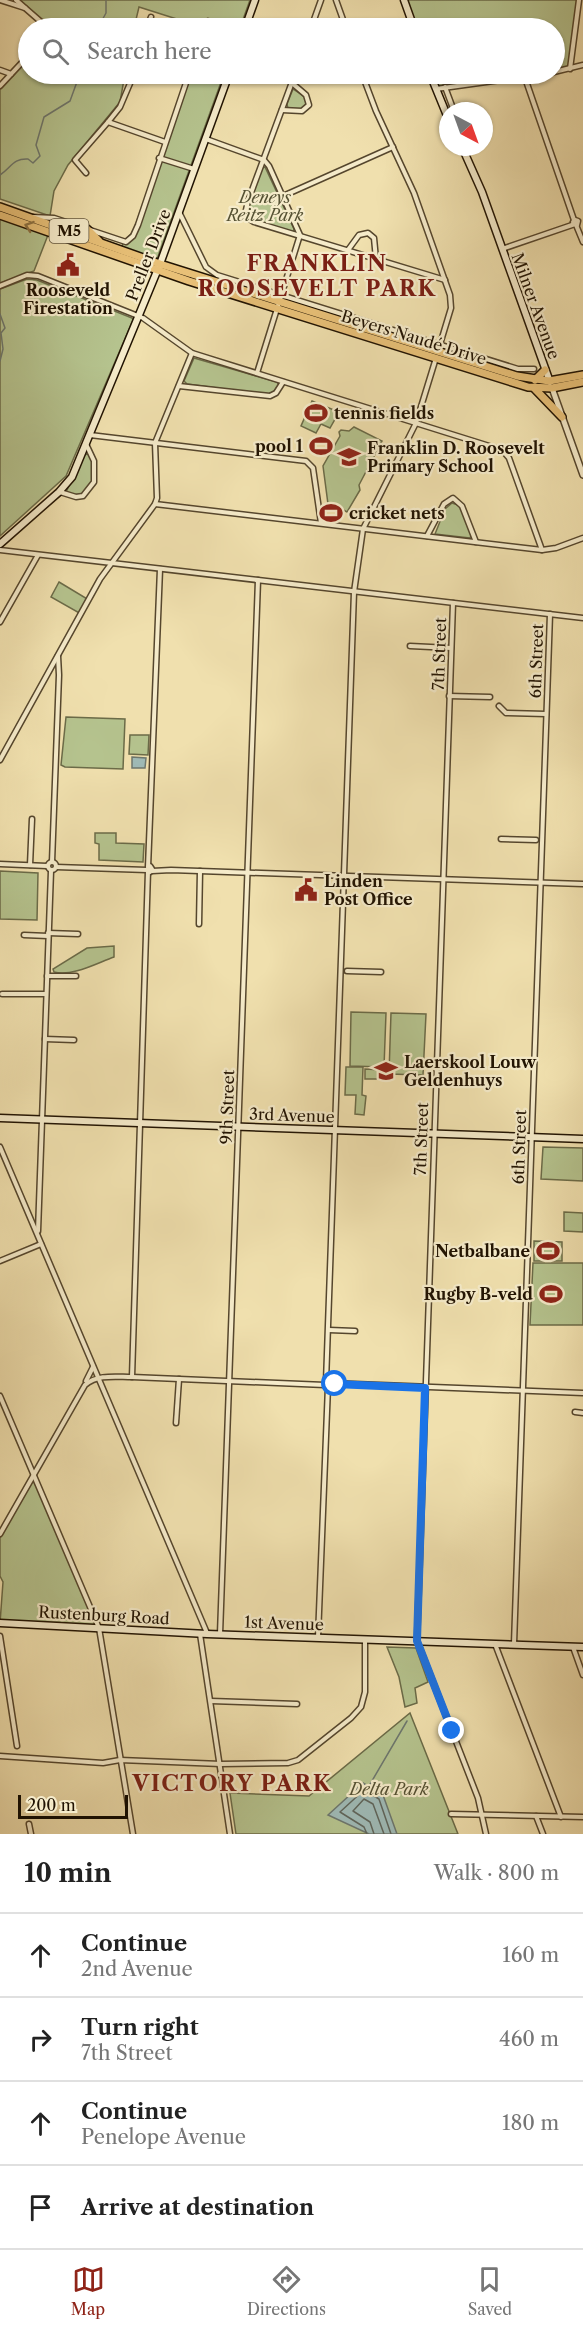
<!DOCTYPE html>
<meta charset="utf-8">
<style>
body{margin:0;font-family:"Libre Caslon Text",serif;background:#f2f2f2;color:#222}
.compass{position:absolute;left:439px;top:102px;width:54px;height:54px;border-radius:50%;background:#fff;box-shadow:0 2px 4px #0004;rotate:139deg}
.scale{position:absolute;left:18px;bottom:15px;width:110px;box-sizing:border-box;padding-left:6px;border:3px solid #211302;border-top:0;font-size:16px;line-height:21px;white-space:nowrap;color:#211302;-webkit-text-stroke:4px #f5ebca;paint-order:stroke}
.stop{position:absolute;width:18px;height:18px;margin:-14px;border:4px solid #1a73e8;border-radius:50%;background:#fff}
.stop.end{background:#1a73e8;border-color:#fff;box-shadow:0 2px 6px #0008}
.list{margin:0;padding:0;list-style:none}
h2{display:flex;justify-content:space-between;align-items:center;height:78px;margin:0;padding:0 24px;font-size:26px}
h2 small{font-size:20px;font-weight:400;color:#767676}
.list li{display:grid;grid-template-columns:39px 1fr auto;gap:18px;align-items:center;box-sizing:border-box;height:84px;padding:0 24px;border-top:2px solid #e0e0e0}
.list b{display:block;font-size:22px;white-space:nowrap}
.list p{margin:0;font-size:20px;white-space:nowrap;color:#767676}
.list em{font-size:20px;font-style:normal;color:#767676}
.icon{flex:none;width:33px;height:33px;fill:none;stroke:currentColor;stroke-width:2;stroke-linecap:round;stroke-linejoin:round}
.map{position:relative;flex:none;width:583px;height:1834px;overflow:hidden}
.search{position:absolute;background:#fff;box-shadow:0 2px 4px #0004;left:18px;right:18px;top:18px;height:66px;display:flex;align-items:center;gap:15px;box-sizing:border-box;padding:0 21px;border-radius:33px;color:#767676;font-size:22px}
.sheet{height:414px;background:#fff}
nav{display:flex;justify-content:space-around;align-items:center;box-sizing:border-box;height:84px;border-top:2px solid #e0e0e0;background:#fff;font-size:16px;color:#767676}
nav a{display:grid;justify-items:center;gap:3px}
nav .on{color:#8f2418}
.map>svg:first-child{display:block}
</style>
<div class="map">
<svg width="583" height="1834" viewBox="0 0 583 1834">
<rect width="100%" height="100%" fill="#f0e0ae"/>
<filter id="stains"><feTurbulence type="fractalNoise" baseFrequency=".00333" numOctaves="4"/><feColorMatrix values="0 0 0 0 .2 0 0 0 0 .09 0 0 0 0 .02 0 0 0 .5 -.17"/></filter>
<radialGradient id="worn" r=".72"><stop offset=".6" stop-color="#630" stop-opacity="0"/><stop offset="1" stop-color="#630" stop-opacity=".3"/></radialGradient>
<!-- green -->
<g fill="#b5c38e" stroke="#6b6b48" stroke-width="1.5">
<path d="M20 0H250L240 28H205L139 7 134 28H47V25Z"/>
<path d="M404 0H580L570 69 555 71 554 28H414Z"/>
<path d="M28 56V74H125L120 102 68 165 54 191 50 216 0 199V86Z"/>
<path d="M189 74H224L156 262 122 247 123 242 133 232Z"/>
<path d="M430 74H537L436 89Z"/>
<path d="M293 89 305 97 307 104 303 110 288 109 287 104Z"/>
<path d="M265 167 294 229 293 232 254 222 246 213 262 168Z"/>
<path d="M0 218 48 235 34 271 0 283Z"/>
<path d="M27 279 37 280 132 318 133 320 66 476 0 536V289Z"/>
<path d="M194 358 277 382 279 385 271 395 187 384 184 381Z"/>
<path d="M312 401 339 412 330 428 321 424 316 433 301 426Z"/>
<path d="M354 427 382 441 359 485 360 490 347 512 340 508 329 507 328 504 323 466 340 436 339 432 341 430 349 431Z"/>
<path d="M87 454 90 455C97 476 94 503 66 492L84 455Z"/>
<path d="M452 503 461 506 472 533 470 538 435 534 445 509Z"/>
<path d="M59 582 89 600 81 614 51 597Z"/>
<path d="M66 717 125 719 123 769 65 767 61 765Z"/>
<path d="M130 735H149L148 755 129 754Z"/>
<path d="M95 833H116V843L144 844 143 862 99 860V844L95 843Z"/>
<path d="M0 871 38 873 37 920 0 919Z"/>
<path d="M114 946V957C97 963 72 977 54 972L53 969 87 948Z"/>
<path d="M351 1012 386 1013 384 1067 350 1066Z"/>
<path d="M391 1013 426 1014 423 1075 389 1074Z"/>
<path d="M346 1067H363L362 1095 366 1096 364 1115 355 1114 356 1095H345Z"/>
<path d="M365 1069 383 1070 382 1079H365Z"/>
<path d="M543 1147 583 1148V1181L541 1179Z"/>
<path d="M564 1212 583 1213V1232L564 1231Z"/>
<path d="M534 1241 562 1242V1261H534Z"/>
<path d="M533 1263H583V1325H530Z"/>
<path d="M34 1476 99 1628 0 1623 3 1582 0 1576V1536Z"/>
<path d="M387 1647 416 1648 428 1682 415 1688 417 1703 405 1707 399 1677Z"/>
<path d="M410 1713 458 1834H236L230 1793 309 1796Z"/>
</g>
<!-- water -->
<g fill="#9fbab6" stroke="#6d776e" stroke-width="1.5">
<path d="M132 757 146 758 145 768H132Z"/>
<path d="M363 1783 383 1795 397 1834H369L328 1815Z"/>
</g>
<g fill="none" stroke-linecap="round" stroke-linejoin="round">
<!-- shore -->
<g stroke="#60665c" stroke-width="1.5">
<path d="M367 1834 364 1827 340 1812 364 1790 379 1799 391 1834"/>
<path d="M374 1834 370 1822 353 1811 364 1799 373 1804 384 1834"/>
</g>
<!-- stream -->
<g stroke="#6d776e" stroke-width="1.5">
<path d="M100 28V24L106 13V0"/>
<path d="M0 175C11 168 13 158 28 159L33 163 40 156 36 145 44 117 70 101 78 79 85 74"/>
<path d="M0 295V296"/>
<path d="M0 314 5 328 1 333 3 349 0 361"/>
<path d="M369 1786 407 1721"/>
</g>
<!-- minor casing -->
<g stroke="#55462d" stroke-width="7">
<g id="minor">
<path d="M0 0 25 8"/>
<path d="M16 0 48 28"/>
<path d="M336 0 346 28"/>
<path d="M147 28 151 17"/>
<path d="M206 28 208 21"/>
<path d="M311 28 321 0"/>
<path d="M570 69 579 0"/>
<path d="M0 70 11 74"/>
<path d="M554 72 583 65"/>
<path d="M295 74 248 201 246 210 248 218 254 222 445 280"/>
<path d="M362 74 376 111 414 193 450 295 451 308 438 351"/>
<path d="M524 75 574 220"/>
<path d="M0 86 28 56"/>
<path d="M445 87 454 111"/>
<path d="M436 89 543 74"/>
<path d="M282 110 302 111 309 105 306 95 292 83"/>
<path d="M108 122 120 107 134 74"/>
<path d="M206 139 264 160 269 166 300 235 257 373"/>
<path d="M159 158 194 169"/>
<path d="M86 173 75 160 108 122 165 142"/>
<path d="M283 196 393 147"/>
<path d="M179 212 206 267 217 275 518 369H534"/>
<path d="M33 217 54 218 126 242 133 236 138 225 189 74"/>
<path d="M575 220 578 221 577 225 573 222Z"/>
<path d="M576 225 583 242"/>
<path d="M502 249 575 224"/>
<path d="M348 250 359 235 368 233 374 238 376 259"/>
<path d="M0 286 27 275 38 276 143 318 192 353 502 450 509 458 542 550"/>
<path d="M179 386 270 396 276 393 283 382"/>
<path d="M90 435 306 461 313 468 321 523"/>
<path d="M60 492 76 497 83 496 94 482V461L86 444"/>
<path d="M155 504 542 550 556 548 583 538"/>
<path d="M427 536 444 504 453 498 462 506 476 542"/>
<path d="M0 550 583 618"/>
<path d="M453 603 417 1641 478 1798 486 1834"/>
<path d="M0 622 38 555"/>
<path d="M410 646 451 648"/>
<path d="M449 696 490 697"/>
<path d="M499 706 506 713 546 714"/>
<path d="M0 760 100 579 155 504 157 498 155 443 192 353"/>
<path d="M501 839 536 840"/>
<circle cx="52" cy="866" r="4"/>
<path d="M52 862 59 675 58 656"/>
<path d="M0 864 47 866"/>
<path d="M30 865 32 819"/>
<path d="M56 867 147 870 150 866 152 869 150 872"/>
<path d="M148 867 160 569"/>
<path d="M152 871 171 870 583 884"/>
<path d="M199 924 200 871"/>
<path d="M48 933 78 934"/>
<path d="M24 935 48 936"/>
<path d="M347 971 381 972"/>
<path d="M47 976H76"/>
<path d="M2 994H46"/>
<path d="M45 1039 74 1040"/>
<path d="M0 1147 207 1633"/>
<path d="M38 1231 51 871"/>
<path d="M0 1261 41 1244"/>
<path d="M329 1330 355 1331"/>
<path d="M132 1377 148 871"/>
<path d="M86 1381 93 1367"/>
<path d="M326 1382 354 592 363 529 416 423 436 358"/>
<path d="M329 1383 583 1393"/>
<path d="M0 1396 99 1628 133 1834"/>
<path d="M575 1412 583 1413"/>
<path d="M176 1423 179 1379"/>
<path d="M0 1534 85 1385C98 1374 115 1377 132 1377L325 1385"/>
<path d="M200 1634 230 1834"/>
<path d="M220 1634 258 580"/>
<path d="M0 1636 17 1746"/>
<path d="M318 1637 328 1386"/>
<path d="M495 1644 561 1817"/>
<path d="M514 1644 550 614"/>
<path d="M573 1647 583 1675"/>
<path d="M211 1701 297 1704"/>
<path d="M0 1756 103 1763 120 1760 221 1764 288 1763 298 1760 351 1718 361 1707 365 1692V1639"/>
<path d="M451 1814 583 1817"/>
<path d="M536 1816 543 1834"/>
<path d="M29 1824 31 1834"/>
</g>
</g>
<!-- tertiary casing -->
<g stroke="#55462d" stroke-width="8">
<path id="tertiary" d="M552 388 583 475"/>
</g>
<!-- secondary casing -->
<g stroke="#211302" stroke-width="9">
<g id="secondary">
<path d="M404 0 414 28"/>
<path d="M245 28 255 0"/>
<path d="M430 74 448 118"/>
<path d="M462 147 482 192 550 382"/>
<path d="M0 544 59 492 72 477 160 264 229 74"/>
<path d="M0 1118 583 1139"/>
<path d="M0 1623 207 1634 583 1647"/>
</g>
</g>
<!-- primary casing -->
<g stroke="#211302" stroke-width="10">
<g id="primary">
<path d="M0 207 160 264 517 376 549 381 583 375"/>
<path d="M0 215 189 281 528 387 552 388 583 382"/>
<path d="M87 229 99 241"/>
<path d="M535 380 545 370"/>
<path d="M535 389 562 417"/>
</g>
</g>
<!-- minor -->
<use href="#minor" stroke="#f5ebca" stroke-width="4"/>
<!-- tertiary -->
<use href="#tertiary" stroke="#f5ebca" stroke-width="5"/>
<!-- secondary -->
<use href="#secondary" stroke="#f5ebca" stroke-width="6"/>
<!-- primary -->
<use href="#primary" stroke="#e8c077" stroke-width="7"/>
</g>
<!-- one-way arrows -->
<defs><path id="oneway-chevron" d="M-2-3.5L2.5 0L-2 3.5" fill="none" stroke-width="1.6" stroke-linecap="round" stroke-linejoin="round" transform="scale(1.5)"/></defs>
<use stroke="#8e7242" href="#oneway-chevron" transform="translate(29 226) rotate(-161)"/>
<g fill="none" stroke-linecap="round" stroke-linejoin="round">
<!-- route -->
<path stroke="#1a73e8" stroke-width="8" d="M335 1384 425 1388 417 1641 452 1731"/>
</g>
<!-- icons -->
<defs>
<g id="civic-bare" transform="scale(1.8)"><path d="M-.6-6.5H3V-4.5H.6V-3L4-1V1h2V6H-6V1h2V-1L-.6-3ZM-1.2 2.5V6h2.4V2.5Z" fill="#8f2418" stroke="#f5ebca" stroke-width="2.5" paint-order="stroke"/></g>
<g id="stadium-bare" transform="scale(1.8)"><path d="M0-5a6.5 5 0 1 0 0 10a6.5 5 0 1 0 0-10ZM-3.5-1.8h7v3.6h-7Z" fill="#8f2418" stroke="#f5ebca" stroke-width="2.5" paint-order="stroke"/></g>
<g id="school-bare" transform="scale(1.8)"><path d="M0-5L7-2L0 1L-7-2ZM-4 1L0 2.5L4 1V4Q0 6-4 4Z" fill="#8f2418" stroke="#f5ebca" stroke-width="2.5" paint-order="stroke"/></g>
</defs>
<g fill-rule="evenodd">
<use href="#civic-bare" x="68" y="265"/>
<use href="#stadium-bare" x="316" y="413"/>
<use href="#stadium-bare" x="321" y="446"/>
<use href="#school-bare" x="349" y="457"/>
<use href="#stadium-bare" x="331" y="513"/>
<use href="#civic-bare" x="306" y="890"/>
<use href="#school-bare" x="386" y="1071"/>
<use href="#stadium-bare" x="548" y="1251"/>
<use href="#stadium-bare" x="551" y="1294"/>
</g>
<g text-anchor="middle" stroke-width="4.5" stroke-linejoin="round" paint-order="stroke">
<!-- shield labels -->
<rect fill="#f5ebca" stroke="#61543e" stroke-width="1.5" x="49.5" y="219" width="39" height="24" rx="4.5"/>
<g font-size="15" font-weight="bold" fill="#211302">
<text x="69" y="236">M5</text>
</g>
<!-- park labels -->
<g font-size="16" font-style="italic" fill="#555133" stroke="#f5ebca">
<text x="265" y="203">Deneys<tspan x="265" dy="18">Reitz Park</tspan></text>
<text x="389" y="1795">Delta Park</text>
</g>
<!-- street labels -->
<g font-size="16" fill="#211302" stroke="#f5ebca">
<text transform="translate(148 255) rotate(-69)" y="6">Preller Drive</text>
<text transform="translate(536 306) rotate(70)" y="6">Milner Avenue</text>
<text transform="translate(414 337) rotate(17)" y="6">Beyers Naudé Drive</text>
<text transform="translate(439 654) rotate(-88)" y="6">7th Street</text>
<text transform="translate(536 661) rotate(-88)" y="6">6th Street</text>
<text transform="translate(227 1107) rotate(-88)" y="6">9th Street</text>
<text transform="translate(292 1115) rotate(2)" y="6">3rd Avenue</text>
<text transform="translate(421 1139) rotate(-88)" y="6">7th Street</text>
<text transform="translate(519 1147) rotate(-88)" y="6">6th Street</text>
<text transform="translate(104 1615) rotate(3)" y="6">Rustenburg Road</text>
<text transform="translate(284 1623) rotate(2)" y="6">1st Avenue</text>
</g>
<!-- poi labels -->
<g font-size="16" font-weight="bold" fill="#211302" stroke="#f5ebca" text-anchor="start">
<text x="68" y="296" text-anchor="middle">Rooseveld<tspan x="68" dy="18">Firestation</tspan></text>
<text x="334" y="419">tennis fields</text>
<text x="303" y="452" text-anchor="end">pool 1</text>
<text x="367" y="454">Franklin D. Roosevelt<tspan x="367" dy="18">Primary School</tspan></text>
<text x="349" y="519">cricket nets</text>
<text x="324" y="887">Linden<tspan x="324" dy="18">Post Office</tspan></text>
<text x="404" y="1068">Laerskool Louw<tspan x="404" dy="18">Geldenhuys</tspan></text>
<text x="530" y="1257" text-anchor="end">Netbalbane</text>
<text x="533" y="1300" text-anchor="end">Rugby B-veld</text>
</g>
<!-- district labels -->
<g font-size="22" font-weight="bold" letter-spacing="1.5" fill="#7a1f14" stroke="#f5ebca">
<text x="317" y="271">FRANKLIN<tspan x="317" dy="25">ROOSEVELT PARK</tspan></text>
<text x="232" y="1791">VICTORY PARK</text>
</g>
</g>
<rect width="100%" height="100%" filter="url(#stains)"/>
<rect width="100%" height="100%" fill="url(#worn)"/>
</svg>
<svg class="compass" viewBox="-18 -18 36 36"><path d="M0-13l5 13h-10z" fill="#e53935"/><path d="M0 13l5-13h-10z" fill="#767676"/></svg>
<div class="scale">200 m</div>
<div class="stop" style="left:335px;top:1384px"></div>
<div class="stop end" style="left:452px;top:1731px"></div>
<div class="search"><svg class="icon" aria-label="search" viewBox="0 0 24 24"><circle cx="10" cy="10" r="6"/><path d="M15 15l6 6"/></svg>Search here</div>
</div>
<section class="sheet">
<h2>10 min<small>Walk · 800 m</small></h2>
<ul class="list">
<li><svg class="icon" aria-label="ahead" viewBox="0 0 24 24"><path d="M12 20V5M6 11l6-6 6 6"/></svg><div><b>Continue</b><p>2nd Avenue</p></div><em>160 m</em></li>
<li><svg class="icon" aria-label="right" viewBox="0 0 24 24"><path d="M7 20v-9h11M14 6l5 5-5 5"/></svg><div><b>Turn right</b><p>7th Street</p></div><em>460 m</em></li>
<li><svg class="icon" aria-label="ahead" viewBox="0 0 24 24"><path d="M12 20V5M6 11l6-6 6 6"/></svg><div><b>Continue</b><p>Penelope Avenue</p></div><em>180 m</em></li>
<li><svg class="icon" aria-label="arrive" viewBox="0 0 24 24"><path d="M6 21V4h12l-3 4 3 4H6"/></svg><div><b>Arrive at destination</b></div></li>
</ul>
</section>
<nav>
<a class="on"><svg class="icon" aria-label="map" viewBox="0 0 24 24"><path d="M3 6l6-2 6 2 6-2v14l-6 2-6-2-6 2zM9 4v14M15 6v14"/></svg>Map</a>
<a><svg class="icon" aria-label="directions" viewBox="0 0 24 24"><path d="M12 3l9 9-9 9-9-9zM9 14v-3h6M13 9l2 2-2 2"/></svg>Directions</a>
<a><svg class="icon" aria-label="saved" viewBox="0 0 24 24"><path d="M7 4h10v16l-5-4-5 4z"/></svg>Saved</a>
</nav>
